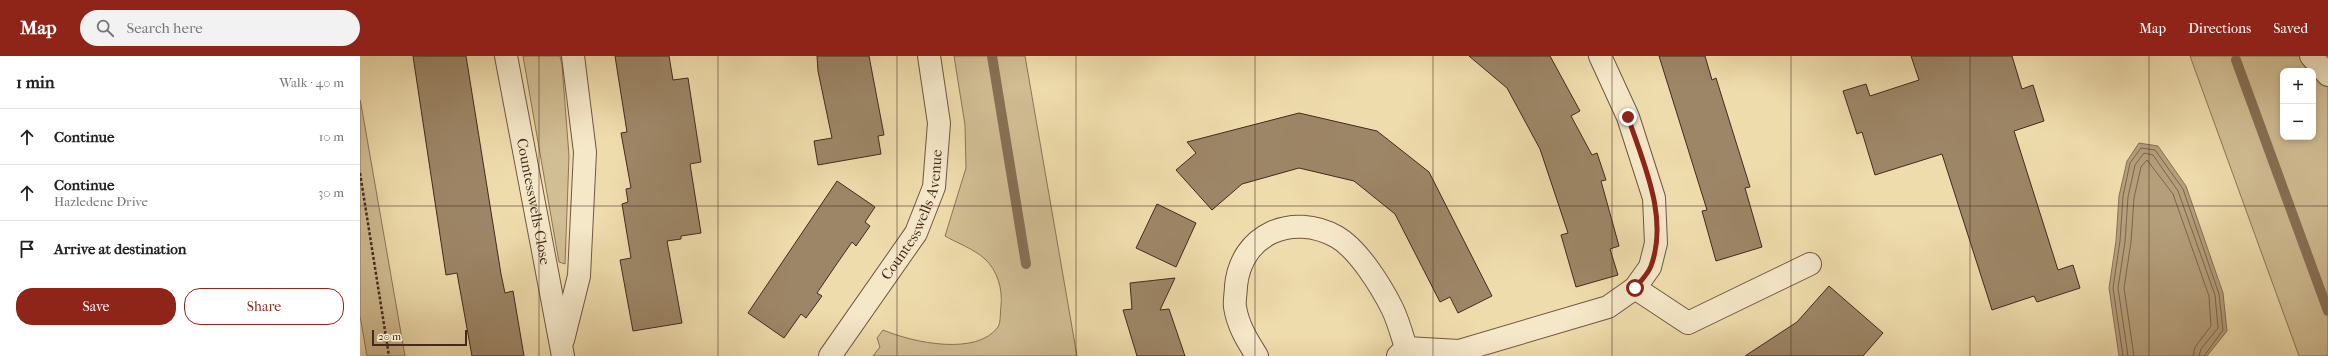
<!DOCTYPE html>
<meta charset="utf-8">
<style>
body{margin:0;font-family:"IM FELL French Canon",serif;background:#f2f2f2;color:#202124}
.controls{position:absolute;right:12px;top:12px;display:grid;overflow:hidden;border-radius:8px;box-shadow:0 2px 6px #0003}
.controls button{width:36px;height:36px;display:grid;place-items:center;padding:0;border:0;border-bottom:1px solid #e0e0e0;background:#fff;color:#202124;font:20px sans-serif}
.scale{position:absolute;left:12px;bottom:10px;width:95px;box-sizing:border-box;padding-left:4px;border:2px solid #45291d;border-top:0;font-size:11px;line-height:14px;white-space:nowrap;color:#45291d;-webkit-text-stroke:3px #f5e8c9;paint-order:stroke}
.stop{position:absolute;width:12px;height:12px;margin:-9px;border:3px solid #8f2418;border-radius:50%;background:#fff}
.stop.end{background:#8f2418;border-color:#fff;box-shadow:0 1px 4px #0008}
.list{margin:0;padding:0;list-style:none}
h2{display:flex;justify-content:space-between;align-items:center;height:52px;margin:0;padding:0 16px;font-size:17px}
h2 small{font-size:13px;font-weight:400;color:#757577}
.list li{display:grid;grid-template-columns:26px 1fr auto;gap:12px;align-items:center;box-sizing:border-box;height:56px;padding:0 16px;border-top:1px solid #e0e0e0}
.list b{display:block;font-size:15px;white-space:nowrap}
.list p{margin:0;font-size:13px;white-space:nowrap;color:#757577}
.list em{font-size:13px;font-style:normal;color:#757577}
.actions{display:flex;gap:8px;padding:12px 16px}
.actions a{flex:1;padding:9px 0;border:1px solid #8f2418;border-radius:16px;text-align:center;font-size:14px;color:#8f2418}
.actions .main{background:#8f2418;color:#fff}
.icon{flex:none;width:22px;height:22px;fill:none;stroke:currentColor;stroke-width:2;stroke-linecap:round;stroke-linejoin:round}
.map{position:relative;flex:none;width:1968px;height:300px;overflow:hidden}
header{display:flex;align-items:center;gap:24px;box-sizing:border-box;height:56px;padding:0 20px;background:#8f2418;color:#fff}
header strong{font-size:19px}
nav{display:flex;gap:22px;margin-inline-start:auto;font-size:14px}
.search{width:280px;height:36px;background:#f2f2f2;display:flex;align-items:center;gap:10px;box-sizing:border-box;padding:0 14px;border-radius:22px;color:#757577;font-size:15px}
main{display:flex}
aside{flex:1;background:#fff}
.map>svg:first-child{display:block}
</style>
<header>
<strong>Map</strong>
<div class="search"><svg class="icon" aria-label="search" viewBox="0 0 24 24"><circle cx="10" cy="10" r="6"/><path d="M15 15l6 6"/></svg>Search here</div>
<nav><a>Map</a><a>Directions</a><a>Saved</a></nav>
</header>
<main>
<aside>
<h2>1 min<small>Walk · 40 m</small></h2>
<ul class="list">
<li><svg class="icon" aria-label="ahead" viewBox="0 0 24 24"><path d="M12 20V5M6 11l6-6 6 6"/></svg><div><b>Continue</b></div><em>10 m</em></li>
<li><svg class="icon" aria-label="ahead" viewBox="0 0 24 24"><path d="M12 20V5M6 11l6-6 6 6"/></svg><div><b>Continue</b><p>Hazledene Drive</p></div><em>30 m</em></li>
<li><svg class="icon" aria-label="arrive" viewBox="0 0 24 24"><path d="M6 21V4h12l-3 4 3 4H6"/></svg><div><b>Arrive at destination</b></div></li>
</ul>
<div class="actions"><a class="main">Save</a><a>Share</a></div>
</aside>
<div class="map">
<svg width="1968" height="300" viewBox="0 0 1968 300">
<rect width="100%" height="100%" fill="#efdcac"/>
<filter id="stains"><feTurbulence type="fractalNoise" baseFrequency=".005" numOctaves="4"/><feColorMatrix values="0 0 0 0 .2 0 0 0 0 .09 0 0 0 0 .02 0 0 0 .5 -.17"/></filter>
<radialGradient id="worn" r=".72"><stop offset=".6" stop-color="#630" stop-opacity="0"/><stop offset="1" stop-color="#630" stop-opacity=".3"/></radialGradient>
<!-- green -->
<g fill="#d2be94" stroke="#8c7458" fill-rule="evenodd">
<path d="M163 0H200L202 9 209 100 205 208 199 206Z"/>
<path d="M594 0H665L717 300H513L520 291 517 282 523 274C554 287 617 300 638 271 641 266 640 256 641 250 643 233 637 214 625 203 614 193 597 187 585 180L606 112 605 69Z"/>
<path d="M1830 0H1951L1968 19V300H1939ZM1923 15H1953V81H1923Z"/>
<path d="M0 44 1 48 45 300H7L0 260Z"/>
</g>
<!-- water -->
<path fill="#b59f7b" stroke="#887055" d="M1779 87 1798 90 1826 130 1863 237 1867 275 1847 300H1759L1749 232 1756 185 1759 140 1767 105Z"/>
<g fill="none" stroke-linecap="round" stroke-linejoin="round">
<!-- shore -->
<g stroke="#7d644c" stroke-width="1">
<path d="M1763 300 1753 232 1760 185 1763 140 1770 107 1781 92 1795 94 1823 133 1859 238 1863 274 1844 300"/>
<path d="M1768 300 1758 232 1765 186 1768 141 1775 109 1784 97 1793 99 1818 135 1855 239 1858 272 1841 293 1839 300"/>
<path d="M1774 300 1764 232 1771 186 1774 142 1781 111 1787 104 1813 138 1849 240 1851 270 1835 291 1833 300"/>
</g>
<!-- stream -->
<g stroke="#887055" stroke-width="10">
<path d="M632 0 666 208"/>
<path d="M1876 4 1968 255"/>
</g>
</g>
<!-- building -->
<g fill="#9d8667" stroke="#45291d">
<path d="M53 0H106L141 218 145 237 153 235 164 300H112L97 217 86 219Z"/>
<path d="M255 0H309L313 24 328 22 341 106 330 108 341 177 321 180V183L307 185 322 267 273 275 260 204 271 202 262 148 268 146 266 133 271 132 261 77 267 76Z"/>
<path d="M457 0H509L524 79 518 80 521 98 458 109 454 85 472 82 458 15Z"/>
<path d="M1109 0H1190L1220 55 1211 60 1232 99 1237 97 1246 124 1241 125 1259 190 1250 193 1258 219 1216 231 1201 179 1208 177 1180 93 1147 32Z"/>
<path d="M1299 0H1345L1352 24 1356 22 1390 131 1385 132 1402 191 1356 205 1342 155 1347 154Z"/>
<path d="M1551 0H1652L1662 33 1673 29 1684 65 1654 75 1698 214 1713 209 1720 232 1677 246 1674 240 1632 254 1582 98 1515 119 1502 76 1497 78 1483 35 1506 28 1510 40 1559 24Z"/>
<path d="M939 57 1017 75 1069 116 1132 240 1098 257 1090 241 1080 246 1035 158 994 125 939 112 882 128 852 154 816 114 836 97 827 86Z"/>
<path d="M477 125 515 151 505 166 510 170 496 190 492 186 476 209 457 237 462 240 446 262 441 258 424 282 388 257Z"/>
<path d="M797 148 836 167 816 211 776 192Z"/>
<path d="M815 222 800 254 809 253 825 300H777L763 254 772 253 770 227Z"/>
<path d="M1469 230 1523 277 1503 300H1385L1437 266Z"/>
</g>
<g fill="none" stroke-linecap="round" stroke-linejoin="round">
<!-- minor casing -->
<g stroke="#705641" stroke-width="24">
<g id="minor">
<path id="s1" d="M146 0 203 300"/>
<path d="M1951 0 1968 19"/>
<path d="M1275 232 1328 267 1450 208"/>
<path d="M203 284 219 220 225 96 213 0"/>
<path d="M1046 292 1099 295 1248 251 1275 232 1290 211 1296 187 1294 142 1268 61 1240 0"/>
<path id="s2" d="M470 300 556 177 574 131 579 67 569 0"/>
<path d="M897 300C887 284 878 270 875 251 874 245 876 237 876 230 881 178 932 156 977 181 998 193 1021 230 1032 252 1038 264 1042 279 1046 292L1038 300"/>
</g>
</g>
<!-- path -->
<path stroke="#45291d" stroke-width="2.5" stroke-dasharray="3 2" stroke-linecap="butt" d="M0 117 29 300"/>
<!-- minor -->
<use href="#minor" stroke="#f5e8c9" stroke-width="22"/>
</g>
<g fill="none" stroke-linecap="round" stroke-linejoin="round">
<!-- route -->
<path stroke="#8f2418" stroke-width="5" d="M1268 61C1283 107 1309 161 1291 210 1288 218 1280 226 1275 232"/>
</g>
<!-- grid -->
<path fill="none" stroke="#45291d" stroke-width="1" stroke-opacity="0.55" d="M179 0V300M358 0V300M537 0V300M716 0V300M895 0V300M1073 0V300M1252 0V300M1431 0V300M1610 0V300M1789 0V300M0 150H1968"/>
<g text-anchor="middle" stroke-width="3.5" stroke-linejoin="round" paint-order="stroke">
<!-- street labels -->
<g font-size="15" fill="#45291d" stroke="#f5e8c9">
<text dy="5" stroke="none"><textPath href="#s1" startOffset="148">Countesswells Close</textPath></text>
<text dy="5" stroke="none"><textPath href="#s2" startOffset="166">Countesswells Avenue</textPath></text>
</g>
</g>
<rect width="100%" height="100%" filter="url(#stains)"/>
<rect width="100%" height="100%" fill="url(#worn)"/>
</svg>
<div class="controls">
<button>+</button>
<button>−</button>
</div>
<div class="scale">20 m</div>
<div class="stop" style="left:1275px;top:232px"></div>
<div class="stop end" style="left:1268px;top:61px"></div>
</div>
</main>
